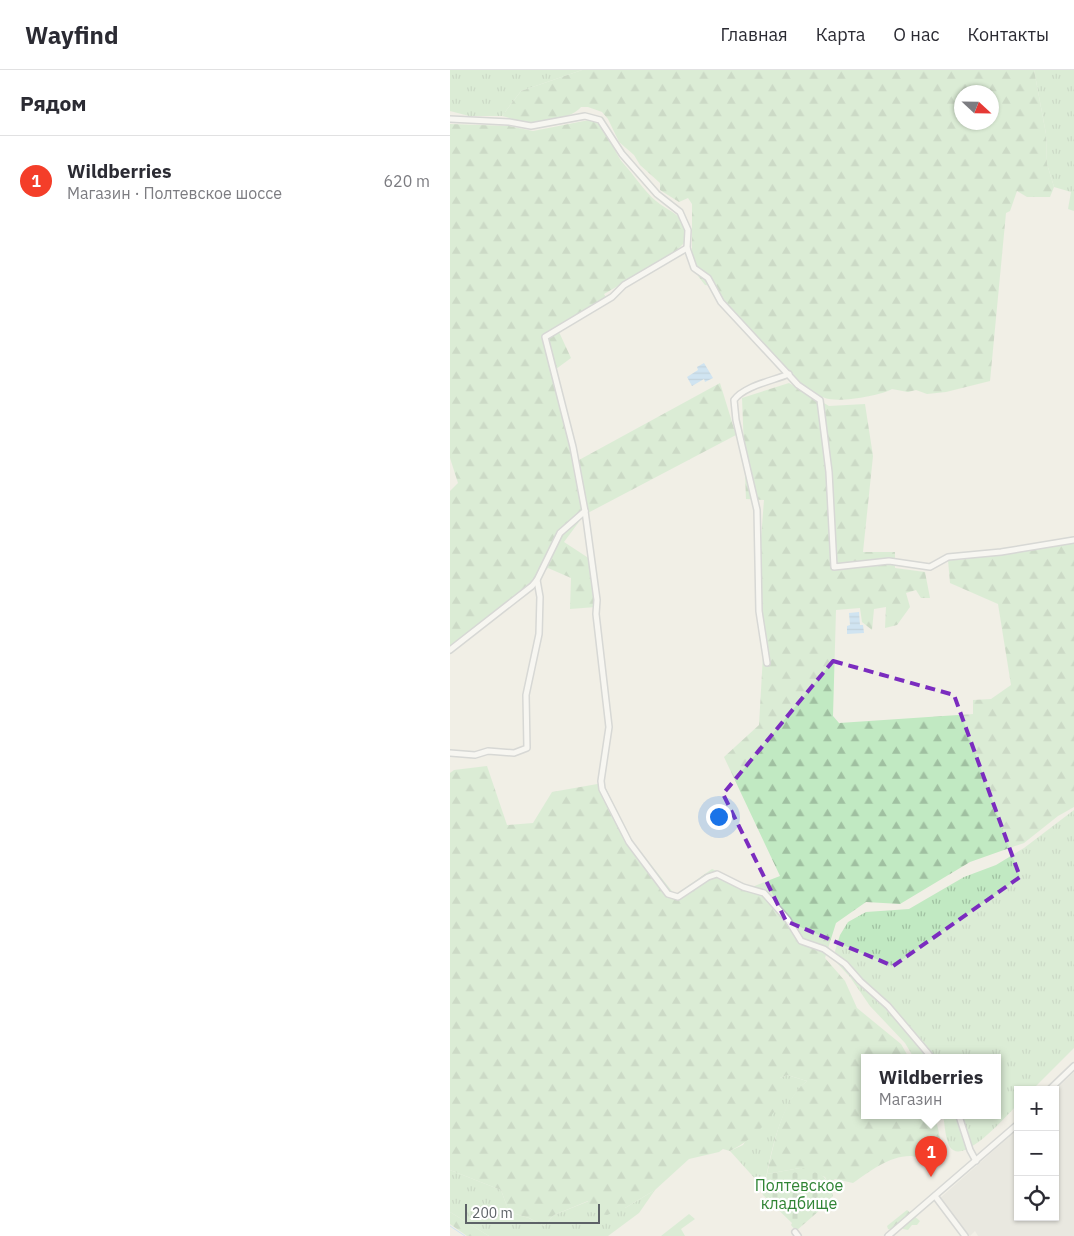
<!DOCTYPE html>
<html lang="ru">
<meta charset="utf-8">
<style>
body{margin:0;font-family:"IBM Plex Sans",sans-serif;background:#f7f7f7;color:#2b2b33}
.controls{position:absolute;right:15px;bottom:15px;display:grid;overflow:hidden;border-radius:0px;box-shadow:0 1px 4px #0004}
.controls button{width:45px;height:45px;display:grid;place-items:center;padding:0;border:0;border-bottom:1px solid #e1e1e2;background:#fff;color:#2b2b33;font:25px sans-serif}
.compass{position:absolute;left:504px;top:15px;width:45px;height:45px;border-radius:50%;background:#fff;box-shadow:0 1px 4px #0004;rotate:112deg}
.scale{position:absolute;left:15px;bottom:12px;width:135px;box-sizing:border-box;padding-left:5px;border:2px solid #5d6267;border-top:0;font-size:14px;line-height:18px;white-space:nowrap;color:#5d6267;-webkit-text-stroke:4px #fff;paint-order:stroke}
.you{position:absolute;left:268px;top:746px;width:18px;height:18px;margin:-12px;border:4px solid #fff;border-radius:50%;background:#1a73e8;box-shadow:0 0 0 8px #1a73e833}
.badge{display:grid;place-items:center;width:32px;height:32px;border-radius:50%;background:#f43e29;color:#fff;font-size:16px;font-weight:700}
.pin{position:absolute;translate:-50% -41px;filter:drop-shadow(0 1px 2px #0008)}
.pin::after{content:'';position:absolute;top:26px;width:18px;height:15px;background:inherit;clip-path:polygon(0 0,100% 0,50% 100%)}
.popup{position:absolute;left:411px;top:984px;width:140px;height:65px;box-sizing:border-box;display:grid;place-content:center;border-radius:0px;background:#fff;filter:drop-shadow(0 1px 4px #0005);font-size:16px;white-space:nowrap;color:#7c7c81}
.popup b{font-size:19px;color:#2b2b33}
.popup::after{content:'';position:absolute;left:50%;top:100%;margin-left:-10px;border:10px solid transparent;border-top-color:#fff}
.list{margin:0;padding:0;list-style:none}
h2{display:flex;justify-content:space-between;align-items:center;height:65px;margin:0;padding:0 20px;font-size:21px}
h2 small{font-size:16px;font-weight:400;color:#7c7c81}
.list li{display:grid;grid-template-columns:32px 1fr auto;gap:15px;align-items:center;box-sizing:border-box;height:90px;padding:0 20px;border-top:1px solid #e1e1e2}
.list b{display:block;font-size:19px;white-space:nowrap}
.list p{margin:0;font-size:16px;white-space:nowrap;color:#7c7c81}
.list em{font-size:16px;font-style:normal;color:#7c7c81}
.icon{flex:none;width:28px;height:28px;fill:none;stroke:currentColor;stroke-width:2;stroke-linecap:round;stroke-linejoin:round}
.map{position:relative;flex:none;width:624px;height:1166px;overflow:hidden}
header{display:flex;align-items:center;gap:30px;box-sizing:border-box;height:70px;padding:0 25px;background:#fff;border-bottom:1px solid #e1e1e2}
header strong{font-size:24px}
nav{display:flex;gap:28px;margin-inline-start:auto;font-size:18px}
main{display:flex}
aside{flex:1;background:#fff}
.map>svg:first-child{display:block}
</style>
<header>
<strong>Wayfind</strong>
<nav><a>Главная</a><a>Карта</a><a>О нас</a><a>Контакты</a></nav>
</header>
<main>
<aside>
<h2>Рядом<small></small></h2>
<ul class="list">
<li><span class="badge">1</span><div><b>Wildberries</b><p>Магазин · Полтевское шоссе</p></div><em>620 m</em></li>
</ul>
</aside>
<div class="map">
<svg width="624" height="1166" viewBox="0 0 624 1166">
<defs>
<pattern id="grass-tufts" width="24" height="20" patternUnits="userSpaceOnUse" patternTransform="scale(1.25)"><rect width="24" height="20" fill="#c1e9c2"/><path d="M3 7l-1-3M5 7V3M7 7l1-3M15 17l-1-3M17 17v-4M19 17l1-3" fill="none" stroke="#a0c0a1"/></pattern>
<pattern id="forest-firs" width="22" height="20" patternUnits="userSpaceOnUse" patternTransform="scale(1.25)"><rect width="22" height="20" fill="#c1e9c2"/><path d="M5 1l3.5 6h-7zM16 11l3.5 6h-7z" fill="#a0c0a1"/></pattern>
<pattern id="cemetery-stones" width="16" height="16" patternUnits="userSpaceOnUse" patternTransform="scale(1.25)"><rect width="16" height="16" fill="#c1e9c2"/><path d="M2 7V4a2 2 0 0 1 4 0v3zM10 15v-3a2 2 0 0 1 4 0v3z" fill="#a0c0a1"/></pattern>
<pattern id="water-rules" width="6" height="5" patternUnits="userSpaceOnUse" patternTransform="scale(1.25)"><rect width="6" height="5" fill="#a8d7ff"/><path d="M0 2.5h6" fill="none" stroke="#8cb2d2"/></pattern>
</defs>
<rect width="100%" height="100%" fill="#f1efe6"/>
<!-- industrial -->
<path fill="#e1e0da" d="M624 1002V1166H528L525 1161 520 1166 489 1129 568 1059V1147H605V1020Z"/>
<!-- grass -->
<g fill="url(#grass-tufts)">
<path d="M0 0H132L71 21 52 46H19L0 41Z"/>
<path d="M584 0H624V141L618 139 621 122 604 117 597 94 596 64Z"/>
<path d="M624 740V978L582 1020H568V1034C559 1043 513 1097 500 1077 495 1069 495 1054 493 1046H547V988H464L455 973 420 936 400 907 387 893 385 881 390 865 398 852 416 842 459 839 514 807 546 795 574 778Z"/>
<path d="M337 1005 357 1011C329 1033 319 1091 313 1125L309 1113 280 1081 293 1075 330 1016V1008Z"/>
<path d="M0 1100 51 1120 59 1142 79 1148 94 1156 104 1145 139 1131 175 1138 205 1120 189 1143 158 1166H39L0 1142Z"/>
<path d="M239 1144 245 1149 231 1159 235 1166H211Z"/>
</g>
<!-- forest -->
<g fill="url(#forest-firs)" fill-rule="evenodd">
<path d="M132 0H584L596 64 597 94 604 117 600 127H577L567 121 560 141 556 143 540 311 496 322 477 324 466 320 458 322 442 319C430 326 388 333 375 328 345 317 281 244 263 216L255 215 248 206 242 188V134L238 128 229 132 210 120V113L190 95 184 85 169 72 158 49 152 42 138 37H131C121 49 91 53 75 52 68 51 60 48 52 46L71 21ZM512 22H542V52H512Z"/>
<path d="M139 50C160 54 161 79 173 93 184 105 194 121 206 131 226 147 233 141 236 171L222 185 154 224 159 232 109 262 121 288 106 299 129 390 270 313 286 365 134 445 114 472 140 489 146 537 120 539 121 508 98 498 0 578V421L8 413 0 388V54L59 56 83 61Z"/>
<path d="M339 313 379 336 415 334 423 386 413 482H445V498L475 502 480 528H471L466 520 456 523 460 537 447 555 435 558 436 537 424 539 422 560 412 552 410 538 386 540 383 646 389 653 523 644V630L541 629 561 615 548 534 500 513 498 490H509L624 473V737L608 746 574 773 520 792 450 834 416 832 386 853 375 888 395 911 407 938 451 974 459 988H415V1046H485L493 1080 484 1085 480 1081 475 1083 477 1090C471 1090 467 1087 462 1086 440 1085 419 1102 403 1113L385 1109 382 1111 383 1121 375 1107 350 1098 317 1104C324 1074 331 1031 357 1011L337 1005 330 1008V1016L334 1026C321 1049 305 1069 280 1081L273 1079 269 1082 239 1089 205 1120 175 1138 157 1145 140 1142 138 1131 104 1145 94 1156 79 1148 59 1142 51 1120 0 1100V703L4 700 37 696 57 755 83 753 102 722 153 713 183 772 225 825 262 799 302 817 330 806 274 687 309 655 313 585 307 519 314 430 296 429 292 328Z"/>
<path d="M457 1140 470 1151 467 1155H462L458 1160 453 1159 452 1156 442 1160 438 1159 437 1156Z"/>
<path d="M0 1142 39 1166H17L0 1154Z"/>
</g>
<!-- cemetery -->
<path fill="url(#cemetery-stones)" d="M350 1098C368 1101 380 1106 383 1126L373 1135 371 1139 346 1161 341 1155 342 1153 313 1125 317 1104Z"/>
<!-- water -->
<g fill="url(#water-rules)">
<path d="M254 293 263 308 255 312 254 309 242 316 237 307 248 300 247 297Z"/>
<path d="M409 542 410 555H413L414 563 397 564V556L400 555 399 543Z"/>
</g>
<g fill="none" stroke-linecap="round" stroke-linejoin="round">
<!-- stream -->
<path stroke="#a8d7ff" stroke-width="1" d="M0 1156 15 1166"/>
<!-- minor casing -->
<g stroke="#b8bcc0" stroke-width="8">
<g id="minor">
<path d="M0 49 59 52 81 56 135 46 150 50 172 84 207 124 230 142 238 160 237 178 244 198 258 208 271 232 348 315 370 330 379 402 384 497 439 491 480 497 498 487 551 482 624 470"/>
<path d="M237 178 174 215 162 227 95 267 123 377 135 441 147 530 146 544 159 657 151 711 152 719 179 772 218 824 228 827 258 807 267 804 293 817 314 823 338 850 351 871 374 879 395 894 410 911 438 936 482 988"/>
<path d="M0 580 82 516 87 510 110 463 135 441"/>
<path d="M317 593 309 541 307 440 286 350 284 330C294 316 322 311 339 304"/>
<path d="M0 683 25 685 38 681 64 683 77 678 76 625 89 564 90 527 87 510"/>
<path d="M599 1020 624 996"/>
<path d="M509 1046 520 1080 526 1091"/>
<path d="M485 1126 515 1166"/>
<path d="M345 1162 348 1166"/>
<path d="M438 1166 568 1054"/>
</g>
</g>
<!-- minor -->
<use href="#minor" stroke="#fff" stroke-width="5"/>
</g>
<!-- marked area -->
<path d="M0 0H624V1166H0ZM383 591 504 625 570 807 443 896 336 851 273 724Z" fill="#f1efe6" fill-opacity=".55" fill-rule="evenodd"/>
<path fill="none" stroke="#7b2cbf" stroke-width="4" stroke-dasharray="10 6" stroke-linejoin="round" d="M383 591 504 625 570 807 443 896 336 851 273 724Z"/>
<g text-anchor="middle" stroke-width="4.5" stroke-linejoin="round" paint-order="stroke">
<!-- park labels -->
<g font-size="16" fill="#308435" stroke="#fff">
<text x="349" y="1121">Полтевское<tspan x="349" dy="18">кладбище</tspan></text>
</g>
</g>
</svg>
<div class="controls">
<button>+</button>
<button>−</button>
<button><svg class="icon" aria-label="locate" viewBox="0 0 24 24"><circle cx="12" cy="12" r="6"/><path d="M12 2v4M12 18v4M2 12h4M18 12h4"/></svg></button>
</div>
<svg class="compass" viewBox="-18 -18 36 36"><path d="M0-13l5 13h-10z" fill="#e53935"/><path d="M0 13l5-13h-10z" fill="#7c7c81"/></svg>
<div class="scale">200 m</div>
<div class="you"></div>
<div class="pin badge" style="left:481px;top:1107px">1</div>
<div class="popup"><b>Wildberries</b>Магазин</div>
</div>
</main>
